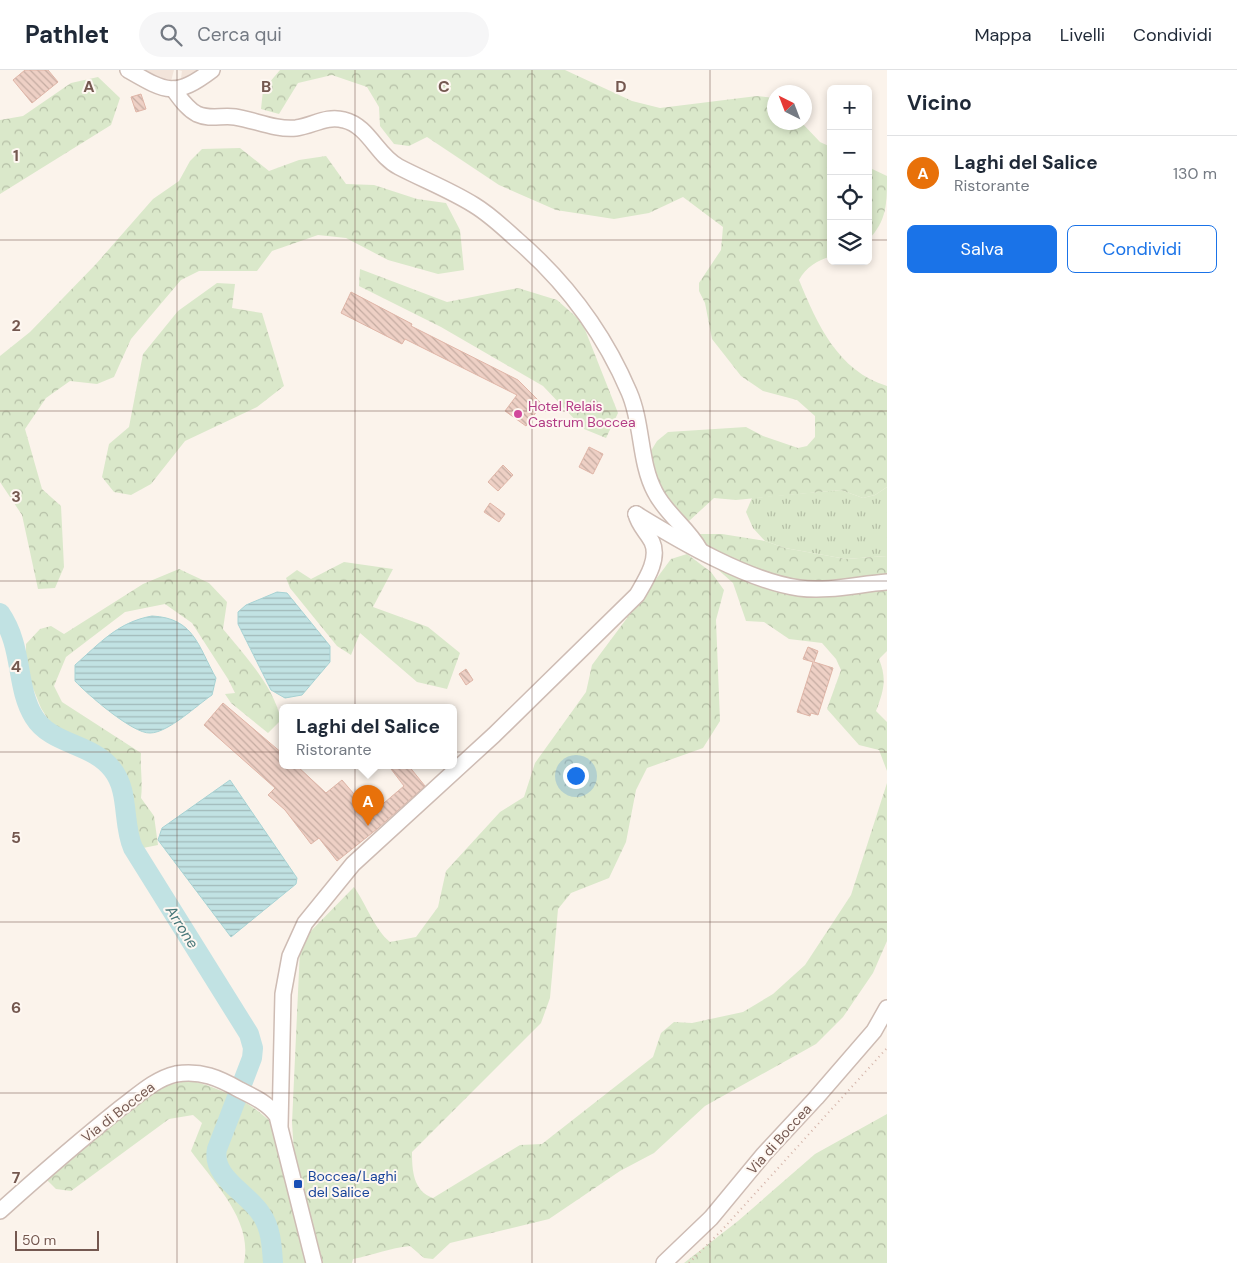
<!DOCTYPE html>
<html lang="it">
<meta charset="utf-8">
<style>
body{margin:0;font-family:"DM Sans",sans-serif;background:#f6f6f7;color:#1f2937}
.controls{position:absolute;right:15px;top:15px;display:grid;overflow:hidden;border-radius:8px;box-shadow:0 2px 8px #0003}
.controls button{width:45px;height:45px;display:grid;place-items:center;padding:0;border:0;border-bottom:1px solid #e0e1e3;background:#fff;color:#1f2937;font:25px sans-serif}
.compass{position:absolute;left:767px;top:15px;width:45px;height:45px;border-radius:50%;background:#fff;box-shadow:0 2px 8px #0003;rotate:318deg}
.scale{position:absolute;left:15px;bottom:12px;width:84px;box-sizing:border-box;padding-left:5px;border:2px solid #745850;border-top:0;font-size:14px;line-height:18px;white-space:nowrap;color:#745850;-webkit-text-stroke:4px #fef7f1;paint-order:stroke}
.you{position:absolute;left:575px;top:705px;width:18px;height:18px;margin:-12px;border:4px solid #fff;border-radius:50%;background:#1a73e8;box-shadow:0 0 0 8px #1a73e833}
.badge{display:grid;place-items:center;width:32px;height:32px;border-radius:50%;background:#1a73e8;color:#fff;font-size:16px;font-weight:700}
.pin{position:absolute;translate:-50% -41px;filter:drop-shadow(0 1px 2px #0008)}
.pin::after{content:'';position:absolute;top:26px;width:18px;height:15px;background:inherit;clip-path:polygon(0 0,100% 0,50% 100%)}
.popup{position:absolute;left:279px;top:634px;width:178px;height:65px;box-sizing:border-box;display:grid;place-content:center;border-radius:8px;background:#fff;filter:drop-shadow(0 1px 4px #0005);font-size:16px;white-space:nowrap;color:#747a83}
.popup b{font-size:19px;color:#1f2937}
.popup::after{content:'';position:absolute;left:50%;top:100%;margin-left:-10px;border:10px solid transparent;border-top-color:#fff}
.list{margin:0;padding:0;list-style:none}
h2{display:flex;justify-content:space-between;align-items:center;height:65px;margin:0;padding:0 20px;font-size:21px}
h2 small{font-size:16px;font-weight:400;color:#747a83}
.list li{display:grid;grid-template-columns:32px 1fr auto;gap:15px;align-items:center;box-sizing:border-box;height:75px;padding:0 20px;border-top:1px solid #e0e1e3}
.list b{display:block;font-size:19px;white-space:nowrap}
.list p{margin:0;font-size:16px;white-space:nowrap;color:#747a83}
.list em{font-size:16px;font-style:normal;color:#747a83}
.actions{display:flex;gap:10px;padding:15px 20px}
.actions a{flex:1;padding:11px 0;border:1px solid #1a73e8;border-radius:8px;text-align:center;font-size:18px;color:#1a73e8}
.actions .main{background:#1a73e8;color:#fff}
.icon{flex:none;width:28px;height:28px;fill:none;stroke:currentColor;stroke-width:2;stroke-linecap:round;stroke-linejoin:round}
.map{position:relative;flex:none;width:887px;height:1193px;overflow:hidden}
header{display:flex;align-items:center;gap:30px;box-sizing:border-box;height:70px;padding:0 25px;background:#fff;border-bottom:1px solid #e0e1e3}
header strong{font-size:24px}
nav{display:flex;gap:28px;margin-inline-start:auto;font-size:18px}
.search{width:350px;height:45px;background:#f6f6f7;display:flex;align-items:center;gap:12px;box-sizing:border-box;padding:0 18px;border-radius:28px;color:#747a83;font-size:19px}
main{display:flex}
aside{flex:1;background:#fff}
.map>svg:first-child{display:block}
</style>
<header>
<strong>Pathlet</strong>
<div class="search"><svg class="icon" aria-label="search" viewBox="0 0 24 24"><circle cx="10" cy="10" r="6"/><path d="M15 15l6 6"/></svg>Cerca qui</div>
<nav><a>Mappa</a><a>Livelli</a><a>Condividi</a></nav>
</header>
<main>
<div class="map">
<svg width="887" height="1193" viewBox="0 0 887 1193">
<defs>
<pattern id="grass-tufts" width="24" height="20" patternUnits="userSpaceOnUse" patternTransform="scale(1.25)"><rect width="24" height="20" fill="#dae8ca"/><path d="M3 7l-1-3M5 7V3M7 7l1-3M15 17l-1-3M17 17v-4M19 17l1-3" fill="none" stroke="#b5bfa6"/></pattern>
<pattern id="forest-crowns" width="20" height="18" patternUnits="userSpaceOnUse" patternTransform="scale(1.25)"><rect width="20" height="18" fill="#dae8ca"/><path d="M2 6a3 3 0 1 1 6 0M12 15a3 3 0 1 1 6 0" fill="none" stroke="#b5bfa6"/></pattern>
<pattern id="water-rules" width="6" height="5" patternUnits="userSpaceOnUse" patternTransform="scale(1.25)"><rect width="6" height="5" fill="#c1e2e3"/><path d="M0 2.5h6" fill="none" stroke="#a1baba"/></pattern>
<pattern id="building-back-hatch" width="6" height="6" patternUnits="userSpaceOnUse" patternTransform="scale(1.25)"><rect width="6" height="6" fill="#eed0c5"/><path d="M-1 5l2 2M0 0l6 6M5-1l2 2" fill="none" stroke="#c5aca2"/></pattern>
</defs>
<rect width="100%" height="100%" fill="#fbf3eb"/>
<!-- residential -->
<g fill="#f2e4da">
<path d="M138 0H174L170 15Z"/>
<path d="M178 0H202L183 10 181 8 182 1Z"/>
</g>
<!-- grass -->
<path fill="url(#grass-tufts)" d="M887 417V486L846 489 785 478 765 471 753 458 746 442 752 428 841 420 863 428 875 425Z"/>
<!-- forest -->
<g fill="url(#forest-crowns)">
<path d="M280 0H565L632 31 660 38 757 26 774 28V52L802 53 820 72 831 77V186C817 191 806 197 799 210 817 254 838 301 887 316V417L875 425 863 428 841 420 736 430 714 428 689 451 672 445 650 406 649 384 657 371 668 362 746 357 763 366 798 378 807 376 815 367V346L797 330 763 321 741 306 712 269 705 233 699 221V213L721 180 723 157 683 127 649 143 614 149 556 140 499 115 427 67 409 76 394 74 380 56 379 37 367 17 332 5 298 13 279 44 261 39 263 20Z"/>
<path d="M98 7 120 28 111 55 0 124V50L23 46 71 13Z"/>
<path d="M240 78 269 101 299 90 326 86 346 114 374 115 417 129 446 133 460 160 464 200 438 204 388 190 346 168 318 165 272 181 257 201H199L181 210 131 269 114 307 97 314 70 311 46 328 25 359 42 419 61 436 64 497 55 518 38 519 22 445 0 412V286L30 262 96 194 153 129 179 111 190 91 202 79Z"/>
<path d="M868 97 887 106C887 133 887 151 868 170Z"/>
<path d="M360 199 447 232 518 218 557 230 582 252 618 343 606 368 584 359 543 316 441 257 359 216Z"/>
<path d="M217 213 235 214 232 238 262 243 284 316 257 337 185 371 151 414 131 425 114 422 102 407 109 374 129 357 143 284 178 241Z"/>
<path d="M698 464H722L765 471 785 478 846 489 887 486V509L830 513H788L686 470Z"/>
<path d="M687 484 711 502 724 520 716 550 720 651 703 678 647 698 636 720 626 772 609 808 571 823 558 839 550 928 541 953 412 1082C412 1100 413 1121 433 1128L520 1075 542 1074 653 987 661 963 674 952 692 953 743 942 773 924 805 895 851 825 887 713V871L873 903 843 947 816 974 705 1036 654 1083 620 1101 549 1149 450 1173 433 1189 424 1188 410 1176C390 1178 373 1185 353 1189L352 1193H323L294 1082 292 1053 300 879 307 865 354 817C366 834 375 860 390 872L416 867 438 837 446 801 500 742 524 727 535 693 586 622 592 595 671 489Z"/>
<path d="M715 491 781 516 887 514V581L879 589C887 609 884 620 876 641L887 652V701L879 680 859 675 827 639 841 600 836 589 822 573 789 569 764 552 746 551 733 513 714 496Z"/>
<path d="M344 492 393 499 373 537 428 557 460 583 447 619 417 612 360 563 351 585 337 576 290 518 286 508 297 500 311 509Z"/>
<path d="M179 499 209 513 227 532 223 559C245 586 273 615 281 650L268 663 231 633 225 624 235 623 228 609 192 553 165 534 125 542 66 587 54 616 62 632 141 683C140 699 143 712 141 728L154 746 158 775 143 778 133 761 127 721 113 691 54 659 41 638 26 601V574L40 559 51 556 64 564 143 514Z"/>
<path d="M190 1010C221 1019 250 1031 273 1054L308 1193H244C253 1150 214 1113 191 1081L202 1053 193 1045 169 1049 71 1121 56 1119 45 1108 157 1018Z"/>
<path d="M887 1044V1193H684L738 1151 815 1084Z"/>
</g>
<!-- water -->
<g fill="url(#water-rules)" stroke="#a8d3d4">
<path d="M277 522 287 523 330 576V592L302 625 285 628 271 620 238 554V542L246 535Z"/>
<path d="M152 546C194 548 198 576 216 608L212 625C197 635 168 663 150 663 133 664 87 624 75 611V595C100 573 118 552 152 546Z"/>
<path d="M230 710 297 808 296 814 231 867 158 770 162 758Z"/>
</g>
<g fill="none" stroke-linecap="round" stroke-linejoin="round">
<!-- river -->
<path stroke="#c1e2e3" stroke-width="20" d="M0 543C24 578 15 616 34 647 51 675 92 673 112 699 130 721 122 753 133 778L249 964 253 978 252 988 217 1079C211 1107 248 1123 261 1144 271 1157 272 1177 273 1193"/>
</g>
<!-- building -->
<g fill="url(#building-back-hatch)" stroke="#dfb5a7">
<path d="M25 0H48L58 12 32 33 13 10Z"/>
<path d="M141 24 146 39 136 42 131 27Z"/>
<path d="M351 222 412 254 411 256 518 310 542 334 526 356 505 341 517 325 405 269 402 274 341 243Z"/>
<path d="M589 377 603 384 593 404 579 397Z"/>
<path d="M503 395 513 405 498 421 488 412Z"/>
<path d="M490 433 505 444 499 452 484 442Z"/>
<path d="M808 577 818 581 814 592 833 598 818 645 811 643 810 646 797 642 813 592 803 589Z"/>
<path d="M466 599 473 610 466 615 459 604Z"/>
<path d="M223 633 283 684V695H296L326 723 342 710 371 744 404 716 388 695H408L425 716 377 759 337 791 319 768 311 774 285 740 268 725 275 718 204 655Z"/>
</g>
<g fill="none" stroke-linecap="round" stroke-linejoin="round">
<!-- minor casing -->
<g stroke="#cebcb4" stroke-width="18">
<g id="minor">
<path d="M128 0C166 22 175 28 212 0"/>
<path d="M173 19C180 28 187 39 197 44 210 50 222 45 235 47 255 50 275 60 296 58 313 56 326 45 344 50 369 56 377 86 399 97 424 110 450 120 474 135 489 144 503 157 516 169 566 212 603 261 629 322 643 354 639 392 655 422 666 444 688 458 700 480"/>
<path d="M636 444C680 471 748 511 799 518 828 522 859 514 887 512"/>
<path d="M280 1055 283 924 290 886 305 853 353 794 494 665 637 525C645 511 660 489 652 472 647 462 639 456 636 444"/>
<path d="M0 1141C39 1106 78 1072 118 1040 136 1027 154 1009 176 1004 201 1000 219 1008 240 1020 254 1027 268 1033 277 1046L314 1193"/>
<path d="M664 1193 711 1148 764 1084 816 1028 874 961 887 938"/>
</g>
</g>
<!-- path -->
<path stroke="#d3b3a8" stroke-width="2" stroke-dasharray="1 4" stroke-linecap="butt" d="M689 1193 722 1160 887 978"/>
<!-- minor -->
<use href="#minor" stroke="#fff" stroke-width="15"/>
</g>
<!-- grid -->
<path fill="none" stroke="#745850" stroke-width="1" stroke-opacity="0.55" d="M177 0V1193M355 0V1193M532 0V1193M710 0V1193M0 170H831M868 170H887M0 341H887M0 511H887M0 682H887M0 852H887M0 1023H887"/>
<!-- markers -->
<circle fill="#d1479c" stroke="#fef7f1" stroke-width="2" cx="518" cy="344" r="5"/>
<rect fill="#1a4fb4" stroke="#fef7f1" stroke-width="2" x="293" y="1109" width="10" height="10" rx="2.5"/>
<g text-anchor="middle" stroke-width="4" stroke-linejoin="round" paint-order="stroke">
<!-- hotel labels -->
<g font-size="14" fill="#b23c85" stroke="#fef7f1" text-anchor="start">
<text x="528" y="341">Hotel Relais<tspan x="528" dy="16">Castrum Boccea</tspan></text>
</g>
<!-- street labels -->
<g font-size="14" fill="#745850" stroke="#fef7f1">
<text transform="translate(118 1042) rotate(-38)" y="5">Via di Boccea</text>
<text transform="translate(779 1069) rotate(-48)" y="5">Via di Boccea</text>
</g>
<!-- transit labels -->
<g font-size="14" fill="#164399" stroke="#fef7f1" text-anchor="start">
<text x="308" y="1111">Boccea/Laghi<tspan x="308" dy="16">del Salice</tspan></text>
</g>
<!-- water labels -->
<g font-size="15" font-style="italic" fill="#457577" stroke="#fef7f1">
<text transform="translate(182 857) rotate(58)" y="5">Arrone</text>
</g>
</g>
<g font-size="16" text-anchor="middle" font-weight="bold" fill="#745850" stroke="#fef7f1" stroke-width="4" stroke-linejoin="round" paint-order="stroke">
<text x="89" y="22">A</text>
<text x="266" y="22">B</text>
<text x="444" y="22">C</text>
<text x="621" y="22">D</text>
<text x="16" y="91">1</text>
<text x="16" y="261">2</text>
<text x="16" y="432">3</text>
<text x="16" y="602">4</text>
<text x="16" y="773">5</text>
<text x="16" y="943">6</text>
<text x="16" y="1113">7</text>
</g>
</svg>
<div class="controls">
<button>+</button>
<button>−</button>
<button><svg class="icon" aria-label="locate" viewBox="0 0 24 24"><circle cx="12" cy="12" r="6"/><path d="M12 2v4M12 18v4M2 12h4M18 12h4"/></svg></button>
<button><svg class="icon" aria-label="layers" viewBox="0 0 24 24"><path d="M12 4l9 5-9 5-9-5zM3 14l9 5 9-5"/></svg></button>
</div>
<svg class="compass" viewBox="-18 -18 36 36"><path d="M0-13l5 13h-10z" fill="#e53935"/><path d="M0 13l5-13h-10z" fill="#747a83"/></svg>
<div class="scale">50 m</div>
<div class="you"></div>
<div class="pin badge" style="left:368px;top:756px;background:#e8710a">A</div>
<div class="popup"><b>Laghi del Salice</b>Ristorante</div>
</div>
<aside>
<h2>Vicino<small></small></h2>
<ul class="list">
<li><span class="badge" style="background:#e8710a">A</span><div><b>Laghi del Salice</b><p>Ristorante</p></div><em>130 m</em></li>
</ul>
<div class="actions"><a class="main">Salva</a><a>Condividi</a></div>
</aside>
</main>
